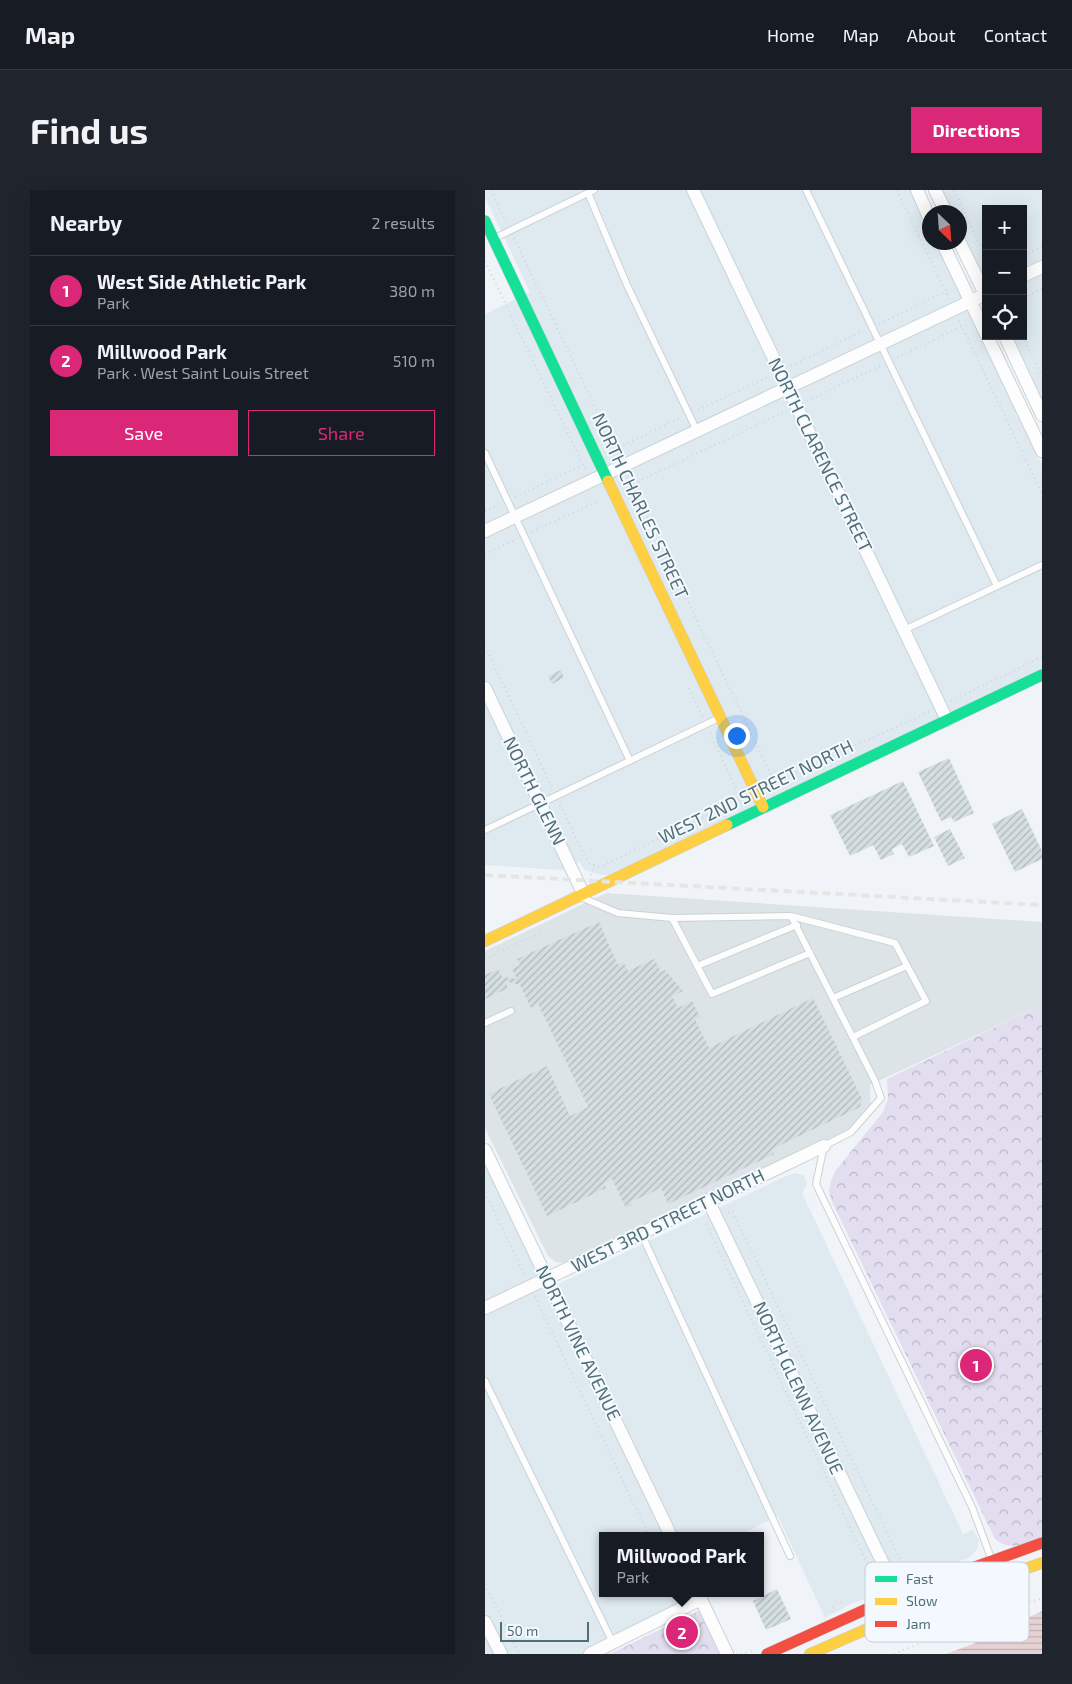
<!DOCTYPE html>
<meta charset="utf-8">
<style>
body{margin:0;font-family:"Exo 2",sans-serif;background:#20242c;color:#f1f3f6}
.controls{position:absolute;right:15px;top:15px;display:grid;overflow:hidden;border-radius:0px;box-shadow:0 5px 20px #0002}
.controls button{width:45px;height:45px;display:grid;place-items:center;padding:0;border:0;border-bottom:1px solid #363941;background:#171b24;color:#f1f3f6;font:25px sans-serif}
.compass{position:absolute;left:437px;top:15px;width:45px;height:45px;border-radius:50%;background:#171b24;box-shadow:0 5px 20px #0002;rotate:155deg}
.scale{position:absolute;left:15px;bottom:12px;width:89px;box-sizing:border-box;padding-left:5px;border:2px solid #516f75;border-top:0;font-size:14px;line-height:18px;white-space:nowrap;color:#516f75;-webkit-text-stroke:4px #f3f9fe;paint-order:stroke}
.you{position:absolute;left:251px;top:545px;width:18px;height:18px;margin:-12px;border:4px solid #fff;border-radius:50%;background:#1a73e8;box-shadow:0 0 0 8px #1a73e833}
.badge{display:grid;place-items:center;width:32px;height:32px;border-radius:50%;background:#db2777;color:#fff;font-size:16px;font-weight:700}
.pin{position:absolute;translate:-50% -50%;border:2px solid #fff;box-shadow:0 1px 5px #0006}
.popup{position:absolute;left:114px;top:1342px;width:165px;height:65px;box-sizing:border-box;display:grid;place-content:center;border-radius:0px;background:#171b24;filter:drop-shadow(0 1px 4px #0005);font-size:16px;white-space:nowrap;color:#9ea1a6}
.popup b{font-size:19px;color:#f1f3f6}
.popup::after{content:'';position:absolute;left:50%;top:100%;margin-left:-10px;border:10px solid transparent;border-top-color:#171b24}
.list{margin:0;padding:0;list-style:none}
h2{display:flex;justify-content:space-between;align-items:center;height:65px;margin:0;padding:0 20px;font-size:21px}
h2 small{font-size:16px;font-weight:400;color:#9ea1a6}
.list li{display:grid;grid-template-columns:32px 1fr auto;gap:15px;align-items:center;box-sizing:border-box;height:70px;padding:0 20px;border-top:1px solid #363941}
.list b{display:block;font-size:19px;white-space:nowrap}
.list p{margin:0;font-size:16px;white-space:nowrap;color:#9ea1a6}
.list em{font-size:16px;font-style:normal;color:#9ea1a6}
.actions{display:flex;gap:10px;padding:15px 20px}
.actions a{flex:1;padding:11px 0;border:1px solid #db2777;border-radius:0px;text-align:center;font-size:18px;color:#db2777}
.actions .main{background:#db2777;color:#fff}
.icon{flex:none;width:28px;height:28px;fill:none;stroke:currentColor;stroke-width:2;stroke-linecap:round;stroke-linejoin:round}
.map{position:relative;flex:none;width:557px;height:1464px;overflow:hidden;border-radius:0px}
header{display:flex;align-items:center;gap:30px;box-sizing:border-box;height:70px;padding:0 25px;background:#171b24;border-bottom:1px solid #363941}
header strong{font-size:24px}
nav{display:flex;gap:28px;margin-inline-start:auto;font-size:18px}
.intro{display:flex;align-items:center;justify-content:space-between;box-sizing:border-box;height:120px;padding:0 30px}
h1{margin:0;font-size:35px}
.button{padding:12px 22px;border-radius:0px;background:#db2777;color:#fff;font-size:18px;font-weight:700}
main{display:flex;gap:30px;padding:0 30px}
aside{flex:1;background:#171b24;border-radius:0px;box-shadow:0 5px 20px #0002}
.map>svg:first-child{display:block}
</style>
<header>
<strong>Map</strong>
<nav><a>Home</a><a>Map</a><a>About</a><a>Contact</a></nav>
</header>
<div class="intro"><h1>Find us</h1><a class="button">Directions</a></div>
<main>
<aside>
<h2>Nearby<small>2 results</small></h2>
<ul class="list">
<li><span class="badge">1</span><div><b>West Side Athletic Park</b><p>Park</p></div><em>380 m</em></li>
<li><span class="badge">2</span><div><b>Millwood Park</b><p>Park · West Saint Louis Street</p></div><em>510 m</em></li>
</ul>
<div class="actions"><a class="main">Save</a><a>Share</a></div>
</aside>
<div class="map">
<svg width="557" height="1464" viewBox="0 0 557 1464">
<defs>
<pattern id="forest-crowns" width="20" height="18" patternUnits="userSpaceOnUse" patternTransform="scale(1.25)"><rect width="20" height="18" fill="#e2ddef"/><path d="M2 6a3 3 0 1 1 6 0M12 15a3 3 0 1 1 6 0" fill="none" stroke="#bab7c6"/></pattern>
<pattern id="water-rules" width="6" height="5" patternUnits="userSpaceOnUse" patternTransform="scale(1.25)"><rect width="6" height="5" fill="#e8d1d4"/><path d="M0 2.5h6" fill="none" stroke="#beaeb1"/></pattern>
<pattern id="building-hatch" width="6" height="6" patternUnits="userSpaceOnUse" patternTransform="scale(1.25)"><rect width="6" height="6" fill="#d5dee1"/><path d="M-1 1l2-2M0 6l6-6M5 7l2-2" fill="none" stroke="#afb8bb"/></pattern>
</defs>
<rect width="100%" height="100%" fill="#f0f4f8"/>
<!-- residential -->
<g fill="#dee9f0">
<path d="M0 0H426L444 40V52L451 53 557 275V480L124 685H116L100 680 94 672 78 680 0 675V124L45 102 0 7Z"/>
<path d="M454 0H557V217L523 146H538V19H501V99L475 44 474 22H464Z"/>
<path d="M0 974 61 1100 299 987 311 983 319 985 322 994 317 1003 478 1344 488 1340 494 1350 492 1359 485 1367 366 1414 340 1428 293 1326 252 1346H118V1403H202L201 1410 119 1450 125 1464H0Z"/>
</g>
<!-- industrial -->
<path fill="#dde4e8" d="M121 703 557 732V815L385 895 386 916 379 928 361 941 79 1073 70 1072 63 1066 0 938V761Z"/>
<!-- forest -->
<g fill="url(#forest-crowns)">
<path d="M557 815V1348C539 1353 526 1362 510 1349L348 1014 344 1001 346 991 351 980 398 922 403 909 402 889Z"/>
<path d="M215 1420 235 1464H125Z"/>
</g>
<!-- water -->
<path fill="url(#water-rules)" d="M557 1421V1464H461L493 1452Z"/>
<!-- building -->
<g fill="url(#building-hatch)">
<path d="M76 480 79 488 67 494 63 486Z"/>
<path d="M464 568 489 623 469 632 466 627 456 631 433 582Z"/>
<path d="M418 591 449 656 424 667 417 654 407 659 409 664 396 670 388 655 365 666 345 625Z"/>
<path d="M537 619 557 661V669L530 682 507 634Z"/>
<path d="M465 639 480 668 463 676 449 647Z"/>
<path d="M114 732 133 775 138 772 143 781 169 769 176 782 180 780 198 801 187 806 193 818 207 811 215 827 210 829 224 858 328 808 377 909 375 917 287 959 289 964 183 1014 176 998 146 1012 147 1015 141 1018 127 989 119 993 121 998 62 1026 4 904 62 876 85 926 103 917 53 814 46 818 35 795 20 791 23 798 0 809V785L13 779 17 787 32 789 27 779 35 775 32 769Z"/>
<path d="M292 1399 306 1429 281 1440 268 1411Z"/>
</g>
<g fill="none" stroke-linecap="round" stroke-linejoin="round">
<!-- lane casing -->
<g stroke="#cbd2d5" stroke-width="8">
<g id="lane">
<path d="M321 0 512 396"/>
<path d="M103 3 142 95 212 241"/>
<path d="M10 48 109 0"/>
<path d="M0 263 145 571"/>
<path d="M419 440 557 375"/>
<path d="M0 640 234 528"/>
<path d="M98 708 133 723 187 728 306 726 390 891 396 908 366 942 339 956 331 994 487 1317 506 1368"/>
<path d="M306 726 410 753 441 811 368 847"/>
<path d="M187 728 227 804 325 763"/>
<path d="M212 776 312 735"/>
<path d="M348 808 422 776"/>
<path d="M0 833 26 821"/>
<path d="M156 1043 305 1366"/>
<path d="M0 1191 128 1453"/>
</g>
</g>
<!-- street casing -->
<g stroke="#cbd2d5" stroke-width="14">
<g id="street">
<path d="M208 0 462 530"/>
<path d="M432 0 444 27"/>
<path d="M450 0 461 22"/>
<path d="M474 51 501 106"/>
<path d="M457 52 501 144"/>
<path d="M538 86 557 77"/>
<path d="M502 146 557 261"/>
<path d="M520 146 557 225"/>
<path d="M0 341 501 104"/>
<path d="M0 498 98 703"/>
<path d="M0 960 186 1346"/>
<path d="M223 1010 404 1386"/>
<path d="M0 1118 339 956"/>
<path d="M213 1403 242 1464"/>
<path d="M0 1432 16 1464"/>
<path d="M105 1464 216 1409"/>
</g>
</g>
<!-- fast casing -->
<g stroke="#cbd2d6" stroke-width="12">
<g id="fast">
<path d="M0 31 123 291"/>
<path d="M242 635 557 485"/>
</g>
</g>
<!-- slow casing -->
<g stroke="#cbd2d6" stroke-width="12">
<g id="slow">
<path d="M123 291 278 617"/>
<path d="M0 751 242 635"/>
<path d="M325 1464 439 1414 557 1373"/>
</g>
</g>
<!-- jam casing -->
<g stroke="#cbd2d6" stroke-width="12">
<path id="jam" d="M282 1464 417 1403 557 1353"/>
</g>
<!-- path -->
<g stroke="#ced6d8" stroke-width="2" stroke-dasharray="1 4" stroke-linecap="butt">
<path d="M6 0 21 33"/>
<path d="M412 0 464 109"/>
<path d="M469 0 501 68"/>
<path d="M29 48 133 265"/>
<path d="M538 65 557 56"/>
<path d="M0 71 101 281"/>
<path d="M538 108 557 99"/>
<path d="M474 130 557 304"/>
<path d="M394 134 466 99"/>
<path d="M538 146 557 186"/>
<path d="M412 167 483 134"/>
<path d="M306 176 378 141"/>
<path d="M322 211 397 175"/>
<path d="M213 220 283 187"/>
<path d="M125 262 195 228"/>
<path d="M143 286 290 593"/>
<path d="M148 294 301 221"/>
<path d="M30 307 98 275"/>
<path d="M0 321 14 314"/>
<path d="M47 342 115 310"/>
<path d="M0 364 32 349"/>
<path d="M0 456 67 597"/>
<path d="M204 498 218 527"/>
<path d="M466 511 557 467"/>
<path d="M225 543 256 609"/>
<path d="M284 595 446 521"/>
<path d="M75 615 103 673 109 675"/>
<path d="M106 685 109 675 115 677 256 609"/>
<path d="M0 769 58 741"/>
<path d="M0 1002 40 1086"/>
<path d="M243 1023 247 1021 423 1386"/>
<path d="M221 1034 384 1377"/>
<path d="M50 1106 164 1346"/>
<path d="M0 1394 34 1464"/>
<path d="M348 1417 352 1413 359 1411"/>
<path d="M256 1464 268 1461"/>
<path d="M409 1464 508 1424 557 1408"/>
</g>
<!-- lane -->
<use href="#lane" stroke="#fdfdfe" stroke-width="6"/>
<!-- street -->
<use href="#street" stroke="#fdfdfe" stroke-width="12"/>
<!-- fast -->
<use href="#fast" stroke="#16e098" stroke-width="11"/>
<!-- slow -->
<use href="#slow" stroke="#ffcf43" stroke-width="11"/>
<!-- jam -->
<use href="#jam" stroke="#f24e42" stroke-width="11"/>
<!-- rail -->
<path stroke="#e5e6e4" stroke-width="4" stroke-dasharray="8 5" stroke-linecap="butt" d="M0 685 557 715"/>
</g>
<g text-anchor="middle" stroke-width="4" stroke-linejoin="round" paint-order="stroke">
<!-- street labels -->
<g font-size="18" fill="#516f75" stroke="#f3f9fe">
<text transform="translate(335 265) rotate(64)" y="6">NORTH CLARENCE STREET</text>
<text transform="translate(155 316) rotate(65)" y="6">NORTH CHARLES STREET</text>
<text transform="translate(49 601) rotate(64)" y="6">NORTH GLENN</text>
<text transform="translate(271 602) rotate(-26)" y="6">WEST 2ND STREET NORTH</text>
<text transform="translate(183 1031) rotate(-26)" y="6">WEST 3RD STREET NORTH</text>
<text transform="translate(93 1153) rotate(64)" y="6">NORTH VINE AVENUE</text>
<text transform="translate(313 1198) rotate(65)" y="6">NORTH GLENN AVENUE</text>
</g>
</g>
<!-- legend -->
<rect x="380" y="1372" width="164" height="80" rx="8" fill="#f3f9fe" stroke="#c2d0d5" stroke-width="1"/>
<rect x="390" y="1386" width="22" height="6" fill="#16e098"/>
<rect x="390" y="1408" width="22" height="7" fill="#ffcf43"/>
<rect x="390" y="1431" width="22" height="6" fill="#f24e42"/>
<g font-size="14" fill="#516f75">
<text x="421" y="1394">Fast</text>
<text x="421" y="1416">Slow</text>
<text x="421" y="1439">Jam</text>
</g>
</svg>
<div class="controls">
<button>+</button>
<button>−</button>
<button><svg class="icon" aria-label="locate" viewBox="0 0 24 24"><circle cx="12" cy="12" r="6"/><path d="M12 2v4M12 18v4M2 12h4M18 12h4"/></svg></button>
</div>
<svg class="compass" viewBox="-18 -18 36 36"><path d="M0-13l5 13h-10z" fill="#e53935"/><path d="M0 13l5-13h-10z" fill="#9ea1a6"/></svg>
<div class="scale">50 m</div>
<div class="you"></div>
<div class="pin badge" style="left:491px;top:1175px">1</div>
<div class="pin badge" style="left:197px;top:1442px">2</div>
<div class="popup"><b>Millwood Park</b>Park</div>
</div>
</main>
